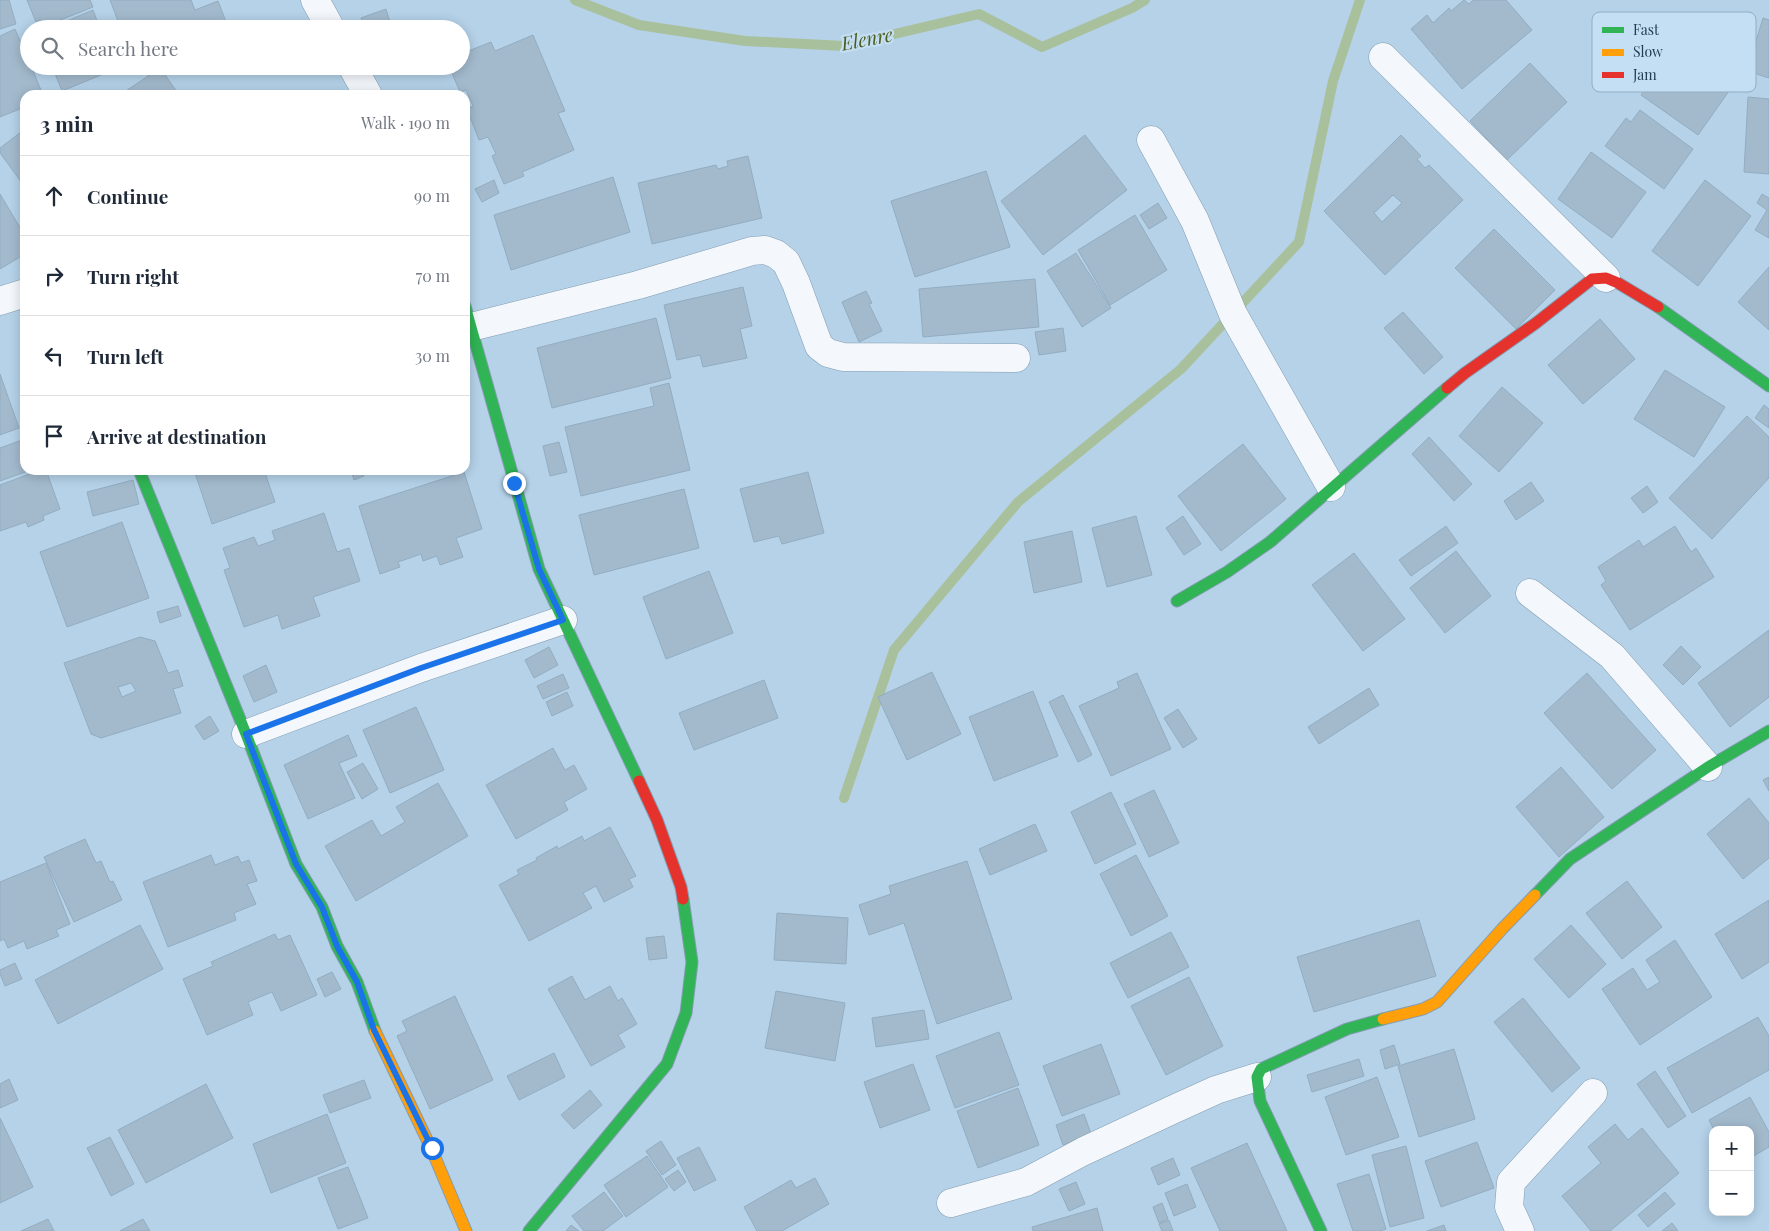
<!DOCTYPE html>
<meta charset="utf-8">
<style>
body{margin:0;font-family:"Playfair Display",serif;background:#f6f6f7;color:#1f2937}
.controls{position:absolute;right:15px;bottom:15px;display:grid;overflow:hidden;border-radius:10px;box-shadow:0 2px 12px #0003}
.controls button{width:45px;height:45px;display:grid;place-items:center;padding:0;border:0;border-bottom:1px solid #e0e1e3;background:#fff;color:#1f2937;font:25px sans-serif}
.stop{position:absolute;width:15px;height:15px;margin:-11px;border:4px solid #1a73e8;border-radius:50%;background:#fff}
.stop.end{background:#1a73e8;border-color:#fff;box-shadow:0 1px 5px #0008}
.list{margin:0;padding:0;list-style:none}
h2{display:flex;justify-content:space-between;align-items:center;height:65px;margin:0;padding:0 20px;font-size:21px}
h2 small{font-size:16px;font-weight:400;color:#747a83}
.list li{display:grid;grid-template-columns:32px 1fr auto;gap:15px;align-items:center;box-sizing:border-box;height:80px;padding:0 20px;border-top:1px solid #e0e1e3}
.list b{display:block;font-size:19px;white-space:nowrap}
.list em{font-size:16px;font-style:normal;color:#747a83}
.icon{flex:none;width:28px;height:28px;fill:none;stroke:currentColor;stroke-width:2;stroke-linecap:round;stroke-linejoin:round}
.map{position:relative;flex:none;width:1769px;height:1231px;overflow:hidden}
.search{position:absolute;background:#fff;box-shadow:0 2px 12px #0003;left:20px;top:20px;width:450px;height:55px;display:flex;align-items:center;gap:12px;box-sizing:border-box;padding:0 18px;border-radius:28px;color:#747a83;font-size:19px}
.panel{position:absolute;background:#fff;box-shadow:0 2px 12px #0003;left:20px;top:90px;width:450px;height:385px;border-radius:15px}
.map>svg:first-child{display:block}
</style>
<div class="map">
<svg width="1769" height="1231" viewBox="0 0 1769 1231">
<rect width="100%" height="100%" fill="#b5d2e9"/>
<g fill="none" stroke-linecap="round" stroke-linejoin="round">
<!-- stream -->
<g stroke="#a9c09c" stroke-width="10">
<path d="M575 0 639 25 745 41 844 46 979 14 1042 47 1132 8 1145 0"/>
<path d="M844 798 894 650 1018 502 1181 369 1299 242 1333 81 1360 0"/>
</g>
</g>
<!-- building -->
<g fill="#a3bacd" stroke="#92acc0" fill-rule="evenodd">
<path d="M0 0H9L16 24 0 29Z"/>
<path d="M27 0H90L93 7 53 23 52 20 41 25 40 20 36 22Z"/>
<path d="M110 0H191L195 10 218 1 226 22 209 29H121Z"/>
<path d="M1464 0 1469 4 1473 0H1506L1532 30 1462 89 1411 29 1427 15 1433 23 1449 8 1451 11Z"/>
<path d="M386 9 392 29H365L361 18Z"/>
<path d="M93 10 99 26 94 29H48Z"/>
<path d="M1763 18 1769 20V78L1747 71Z"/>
<path d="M15 29 29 62V66H31L43 95H25V107L0 117V36Z"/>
<path d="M533 35 565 111 558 113 574 150 522 172 524 176 504 184 492 156 496 154 488 137 479 140 467 109 473 106 466 90 460 92 449 66H461V54L491 42 495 51Z"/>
<path d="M1653 37 1729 91 1698 135 1641 95 1653 78 1634 65Z"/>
<path d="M1530 63 1567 102 1507 160 1470 121Z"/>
<path d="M52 66H117L118 68 62 91Z"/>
<path d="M147 66H159L179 95H120L151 74 146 67Z"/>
<path d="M1748 97 1769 99V174L1744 172Z"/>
<path d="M1640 110 1693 149 1664 189 1605 146 1626 118 1631 122Z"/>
<path d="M25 129V187L0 153V148Z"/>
<path d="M1085 135 1127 190 1043 255 1001 201Z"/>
<path d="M1401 135 1421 156 1417 159 1425 168 1429 165 1463 200 1385 275 1324 211ZM1393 195 1402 203 1382 222 1374 213Z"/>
<path d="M1591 152 1646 192 1612 238 1558 199Z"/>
<path d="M748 156 762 218 652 244 638 183 716 165 718 169 728 166 727 161Z"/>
<path d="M986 171 1010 247 915 277 891 201Z"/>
<path d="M613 177 630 232 511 270 494 215Z"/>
<path d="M494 180 499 193 482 202 475 189Z"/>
<path d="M1705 180 1751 216 1698 286 1652 251Z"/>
<path d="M0 194 25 236 24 246 25 254 0 269Z"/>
<path d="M1762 194 1769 198V238L1755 230 1767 210 1757 203Z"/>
<path d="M1158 203 1167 218 1149 229 1140 215Z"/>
<path d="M1135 215 1167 270 1110 305 1078 250Z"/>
<path d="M1494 229 1555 290 1516 329 1455 268Z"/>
<path d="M1076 253 1111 308 1082 327 1047 271Z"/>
<path d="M1769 267V330L1738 302Z"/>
<path d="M1035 279 1039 327 923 337 919 289Z"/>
<path d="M743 287 752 326 740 329 747 358 703 367 700 355 677 360 664 305Z"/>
<path d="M866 291 872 303 869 304 882 331 859 342 842 302Z"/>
<path d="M1403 312 1443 357 1424 374 1384 328Z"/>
<path d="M656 318 671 378 552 408 537 348Z"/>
<path d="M1600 319 1635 359 1583 404 1548 365Z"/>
<path d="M1063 328 1066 351 1039 355 1035 332Z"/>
<path d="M1665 370 1725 407 1694 457 1634 419Z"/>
<path d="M0 374 19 428 0 435Z"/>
<path d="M669 383 690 470 581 496 565 427 654 406 650 388Z"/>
<path d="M1502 387 1543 423 1499 472 1459 436Z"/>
<path d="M1764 405 1769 409V428L1755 418Z"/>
<path d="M1747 416 1769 437V478L1712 539 1669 498Z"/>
<path d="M1429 437 1472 484 1454 501 1412 454Z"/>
<path d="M22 440 25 450V470H31L0 481V448Z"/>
<path d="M559 442 567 472 550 476 543 446Z"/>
<path d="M1243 444 1286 499 1221 551 1178 496Z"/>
<path d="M40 470H46L60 509 43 516 44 520 28 527 26 522 0 531V485Z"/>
<path d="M194 470H264L275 502 212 524Z"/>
<path d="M351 470H362L364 476 354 480Z"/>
<path d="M464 472 482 529 456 538 463 557 440 565 437 556 423 561 421 554 398 562 400 567 380 574 359 506Z"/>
<path d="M808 472 824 533 782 544 779 536 754 542 740 489Z"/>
<path d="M133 480 139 504 93 516 87 492Z"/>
<path d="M1531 482 1544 501 1516 520 1504 501Z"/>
<path d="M1647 486 1658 502 1643 513 1631 498Z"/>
<path d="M684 489 699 548 594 575 579 515Z"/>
<path d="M324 513 337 552 349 548 360 581 313 597 320 616 282 629 278 615 244 627 224 570 230 568 223 548 254 537 258 546 275 540 272 531Z"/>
<path d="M1136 516 1152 575 1107 587 1092 528Z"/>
<path d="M1183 516 1201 544 1184 555 1166 528Z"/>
<path d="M122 522 149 598 67 627 40 552Z"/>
<path d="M1446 526 1458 543 1411 576 1399 560Z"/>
<path d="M1675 526 1691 552 1696 548 1714 577 1630 630 1601 585 1606 581 1598 567 1639 540 1643 547Z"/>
<path d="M1072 531 1082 582 1034 593 1024 542Z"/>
<path d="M1456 551 1491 596 1445 633 1410 588Z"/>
<path d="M1354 553 1405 619 1363 651 1312 585Z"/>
<path d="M709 571 733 633 666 659 643 597Z"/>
<path d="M178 606 181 616 160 623 157 612Z"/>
<path d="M1769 630V697L1730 727 1698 683Z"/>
<path d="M140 637 155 641 168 673 178 670 183 686 173 689 181 713 101 738 91 734 64 663ZM131 683 136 691 122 697 118 687Z"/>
<path d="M1681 646 1701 667 1683 685 1663 665Z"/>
<path d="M549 647 558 665 534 678 525 660Z"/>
<path d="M266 665 277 692 254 702 243 676Z"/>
<path d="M932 672 961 734 907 760 878 697Z"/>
<path d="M1137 673 1171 749 1111 776 1079 706 1119 688 1117 682Z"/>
<path d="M1587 673 1656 750 1612 789 1544 713Z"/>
<path d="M563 674 569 688 543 699 537 686Z"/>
<path d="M764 680 778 718 694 750 679 713Z"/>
<path d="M1369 688 1379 705 1319 744 1308 727Z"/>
<path d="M1033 691 1058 756 994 781 969 717Z"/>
<path d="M567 692 573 706 552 716 546 702Z"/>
<path d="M1063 695 1092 755 1078 762 1049 702Z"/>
<path d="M416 707 444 770 390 793 363 730Z"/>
<path d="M1178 709 1197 739 1183 748 1164 718Z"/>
<path d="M210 716 219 731 204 740 195 726Z"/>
<path d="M348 735 357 756 339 763 355 798 308 819 284 765Z"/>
<path d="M553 748 565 770 574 765 587 789 564 802 568 810 516 839 486 785Z"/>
<path d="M363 763 378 789 362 799 347 772Z"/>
<path d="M1561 767 1604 817 1559 857 1516 807Z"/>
<path d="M1769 777V791L1763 780Z"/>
<path d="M438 783 468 836 356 901 325 846 372 820 381 836 405 822 396 807Z"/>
<path d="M1154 790 1179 843 1149 857 1124 804Z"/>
<path d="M1111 792 1136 844 1095 864 1071 812Z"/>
<path d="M1749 798 1769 823V858L1743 879 1707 834Z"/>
<path d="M1035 824 1047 851 990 875 979 849Z"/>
<path d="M610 827 636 876 629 879 633 887 604 902 596 886 583 893 592 908 529 941 499 885 519 874 517 870 537 860 536 858 557 846 558 849 582 836 584 841Z"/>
<path d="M85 839 96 863 101 861 110 882 113 881 122 900 74 922 44 857Z"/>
<path d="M211 855 215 865 238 856 241 863 249 860 257 881 247 884 256 904 234 913 236 920 168 947 143 882Z"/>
<path d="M1136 855 1168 916 1131 936 1100 874Z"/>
<path d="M967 861 1012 999 937 1024 904 923 869 935 859 905 891 894 889 886Z"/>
<path d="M46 863 70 924 56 930 59 936 27 949 24 941 8 948 4 939 0 941V882Z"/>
<path d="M1627 881 1662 927 1622 959 1586 913Z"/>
<path d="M1769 900V962L1742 979 1715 934Z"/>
<path d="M777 913 848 918 846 964 774 960Z"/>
<path d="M1419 920 1436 976 1314 1012 1297 957Z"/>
<path d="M140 925 163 969 58 1024 35 980Z"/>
<path d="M1571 925 1606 964 1569 998 1534 959Z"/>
<path d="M1171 932 1189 967 1128 998 1110 963Z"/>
<path d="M275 934 278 940 290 935 317 995 281 1011 272 992 248 1002 253 1015 207 1035 183 979 213 966 211 962Z"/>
<path d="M664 936 667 958 649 960 646 938Z"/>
<path d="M1675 940 1712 997 1640 1045 1602 989 1633 968 1647 990 1660 982 1646 960Z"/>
<path d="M15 963 22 979 5 986 0 974V970Z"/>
<path d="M332 972 341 989 325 997 317 979Z"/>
<path d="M572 976 585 1000 610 986 618 1001 622 998 637 1024 618 1035 625 1047 591 1066 548 989Z"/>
<path d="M1189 977 1223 1046 1166 1075 1131 1006Z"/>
<path d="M776 991 845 1003 835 1061 765 1048Z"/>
<path d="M455 996 493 1080 430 1109 397 1036 407 1031 402 1021Z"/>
<path d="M1523 998 1580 1068 1552 1092 1494 1022Z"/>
<path d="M924 1010 929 1039 876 1047 872 1018Z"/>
<path d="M1758 1017 1769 1036V1070L1692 1113 1667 1068Z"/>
<path d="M999 1032 1019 1085 955 1108 936 1056Z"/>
<path d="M1101 1044 1120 1094 1062 1116 1043 1066Z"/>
<path d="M1394 1045 1400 1064 1385 1069 1380 1050Z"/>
<path d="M1454 1049 1475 1119 1419 1137 1398 1066Z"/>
<path d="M554 1053 565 1077 519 1100 507 1076Z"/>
<path d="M1359 1059 1364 1076 1312 1092 1307 1075Z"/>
<path d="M913 1064 930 1110 880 1128 864 1082Z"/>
<path d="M1655 1071 1686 1116 1668 1128 1637 1084Z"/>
<path d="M1377 1077 1399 1137 1346 1155 1325 1097Z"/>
<path d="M9 1079 18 1100 0 1108V1084Z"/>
<path d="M364 1080 371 1098 330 1113 323 1095Z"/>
<path d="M206 1084 233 1138 146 1183 118 1130Z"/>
<path d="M1018 1088 1039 1145 978 1168 957 1111Z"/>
<path d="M590 1090 602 1105 574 1129 561 1115Z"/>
<path d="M1750 1097 1769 1132V1147L1750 1158V1130H1714L1709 1120Z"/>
<path d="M327 1114 346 1163 271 1193 253 1144Z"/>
<path d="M1084 1114 1091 1134 1063 1145 1056 1125Z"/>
<path d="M0 1118 33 1187 0 1203Z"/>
<path d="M1615 1124 1628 1140 1642 1128 1679 1173 1610 1231H1591L1562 1196 1601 1163 1588 1147Z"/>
<path d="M110 1137 134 1184 111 1196 87 1148Z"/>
<path d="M661 1141 676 1165 662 1175 646 1151Z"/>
<path d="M1477 1142 1494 1188 1441 1207 1425 1161Z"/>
<path d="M1247 1143 1287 1231H1220L1191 1168Z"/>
<path d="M1406 1146 1424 1218 1390 1227 1372 1155Z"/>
<path d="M699 1147 716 1180 694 1191 677 1158Z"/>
<path d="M647 1156 668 1187 626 1217 604 1185Z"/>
<path d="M1173 1158 1180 1175 1158 1185 1151 1168Z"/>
<path d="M348 1167 368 1218 338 1229 318 1178Z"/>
<path d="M678 1170 686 1182 674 1191 665 1179Z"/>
<path d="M1369 1174 1386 1229 1380 1231H1353L1337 1184Z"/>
<path d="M815 1178 829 1204 782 1231H757L744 1207 791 1180 796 1188Z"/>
<path d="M1076 1182 1085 1204 1069 1211 1059 1189Z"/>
<path d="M1187 1184 1196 1207 1174 1216 1165 1193Z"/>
<path d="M604 1192 623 1216 603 1231H584L572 1216Z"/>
<path d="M1665 1192 1675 1204 1648 1227 1638 1215Z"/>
<path d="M1162 1203 1168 1219 1159 1223 1153 1207Z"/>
<path d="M1097 1208 1103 1231H1033L1032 1227Z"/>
<path d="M48 1219 54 1231H21Z"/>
<path d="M143 1219 150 1231H120Z"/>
<path d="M1169 1220 1173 1231H1162L1159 1224Z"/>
<path d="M1672 1223 1678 1231H1662Z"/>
<path d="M571 1225 579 1231H566Z"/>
<path d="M1444 1225 1446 1231H1427Z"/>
</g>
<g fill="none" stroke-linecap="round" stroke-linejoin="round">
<!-- street casing -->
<g stroke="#839db1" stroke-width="29">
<g id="street">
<path d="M315 0 331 29"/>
<path d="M1383 57 1606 278"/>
<path d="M352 66 368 95"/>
<path d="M1151 140 1195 221 1233 314 1331 487"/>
<path d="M0 301 25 293"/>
<path d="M471 327 638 285 752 251 765 250 776 254 786 262 796 283 819 346 828 353 843 357 1016 358"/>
<path d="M1530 593 1612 656 1708 767"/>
<path d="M246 734 421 668 563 620"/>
<path d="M951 1203 1026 1182 1084 1151 1172 1110 1216 1090 1257 1077"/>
<path d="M1520 1231 1509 1207 1511 1182 1593 1093"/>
</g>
</g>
<!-- fast casing -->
<g stroke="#839db1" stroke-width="13">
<g id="fast">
<path d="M465 306 539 569 639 781"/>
<path d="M1658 307 1769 386"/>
<path d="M139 470 246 734 296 864 322 907 337 946 357 982 375 1031"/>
<path d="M1177 601 1227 572 1270 542 1447 388"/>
<path d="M1535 895 1570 859 1708 767 1769 731"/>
<path d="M529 1231 667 1064 686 1013 692 962 683 899"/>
<path d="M1321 1231 1260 1101 1257 1077 1261 1069 1347 1029 1383 1019"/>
</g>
</g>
<!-- slow casing -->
<g stroke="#839db1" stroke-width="13">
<g id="slow">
<path d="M1383 1019 1423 1009 1437 1002 1502 929 1535 895"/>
<path d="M375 1031 431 1148 466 1231"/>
</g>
</g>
<!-- jam casing -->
<g stroke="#839db1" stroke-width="13">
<g id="jam">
<path d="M1447 388 1465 373 1536 323 1592 279 1606 278 1618 283 1658 307"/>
<path d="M639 781 657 820 681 887 683 899"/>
</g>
</g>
<!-- street -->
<use href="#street" stroke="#f4f8fc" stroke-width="28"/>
<!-- fast -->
<use href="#fast" stroke="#30b455" stroke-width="11"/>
<!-- slow -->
<use href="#slow" stroke="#ff9f0a" stroke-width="11"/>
<!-- jam -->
<use href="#jam" stroke="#e5322d" stroke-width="11"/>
</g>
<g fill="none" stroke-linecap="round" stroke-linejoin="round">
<!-- route -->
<path stroke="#1a73e8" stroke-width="6" d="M432 1148 374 1030 357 982 337 946 322 907 296 864 246 734 421 668 563 620 539 569 514 483"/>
</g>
<g text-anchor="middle" stroke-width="4.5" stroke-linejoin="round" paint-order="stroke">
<!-- water labels -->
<g font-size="19" font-style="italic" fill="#4b5d1b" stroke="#c4def3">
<text transform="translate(867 39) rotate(-11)" y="7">Elenre</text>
</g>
</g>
<!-- legend -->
<rect x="1592" y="12" width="164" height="80" rx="8" fill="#c4def3" stroke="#93adc2" stroke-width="1"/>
<rect x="1602" y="27" width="22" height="6" fill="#30b455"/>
<rect x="1602" y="49" width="22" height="7" fill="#ff9f0a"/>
<rect x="1602" y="72" width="22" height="6" fill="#e5322d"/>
<g font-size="14" fill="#203c51">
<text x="1633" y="35">Fast</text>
<text x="1633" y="57">Slow</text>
<text x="1633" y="80">Jam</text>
</g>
</svg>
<div class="controls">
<button>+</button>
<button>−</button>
</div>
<div class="stop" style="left:432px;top:1148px"></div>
<div class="stop end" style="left:514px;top:483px"></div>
<div class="search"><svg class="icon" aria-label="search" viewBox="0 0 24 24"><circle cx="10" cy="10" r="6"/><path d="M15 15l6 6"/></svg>Search here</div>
<section class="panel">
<h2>3 min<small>Walk · 190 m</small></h2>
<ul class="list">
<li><svg class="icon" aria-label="ahead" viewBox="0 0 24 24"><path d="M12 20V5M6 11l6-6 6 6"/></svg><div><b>Continue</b></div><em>90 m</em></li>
<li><svg class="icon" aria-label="right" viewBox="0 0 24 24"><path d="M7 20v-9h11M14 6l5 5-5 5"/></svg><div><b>Turn right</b></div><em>70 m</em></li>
<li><svg class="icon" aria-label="left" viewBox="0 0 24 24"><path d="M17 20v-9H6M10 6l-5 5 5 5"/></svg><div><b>Turn left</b></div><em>30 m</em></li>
<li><svg class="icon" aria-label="arrive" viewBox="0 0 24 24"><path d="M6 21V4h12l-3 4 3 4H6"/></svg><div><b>Arrive at destination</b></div></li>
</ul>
</section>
</div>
